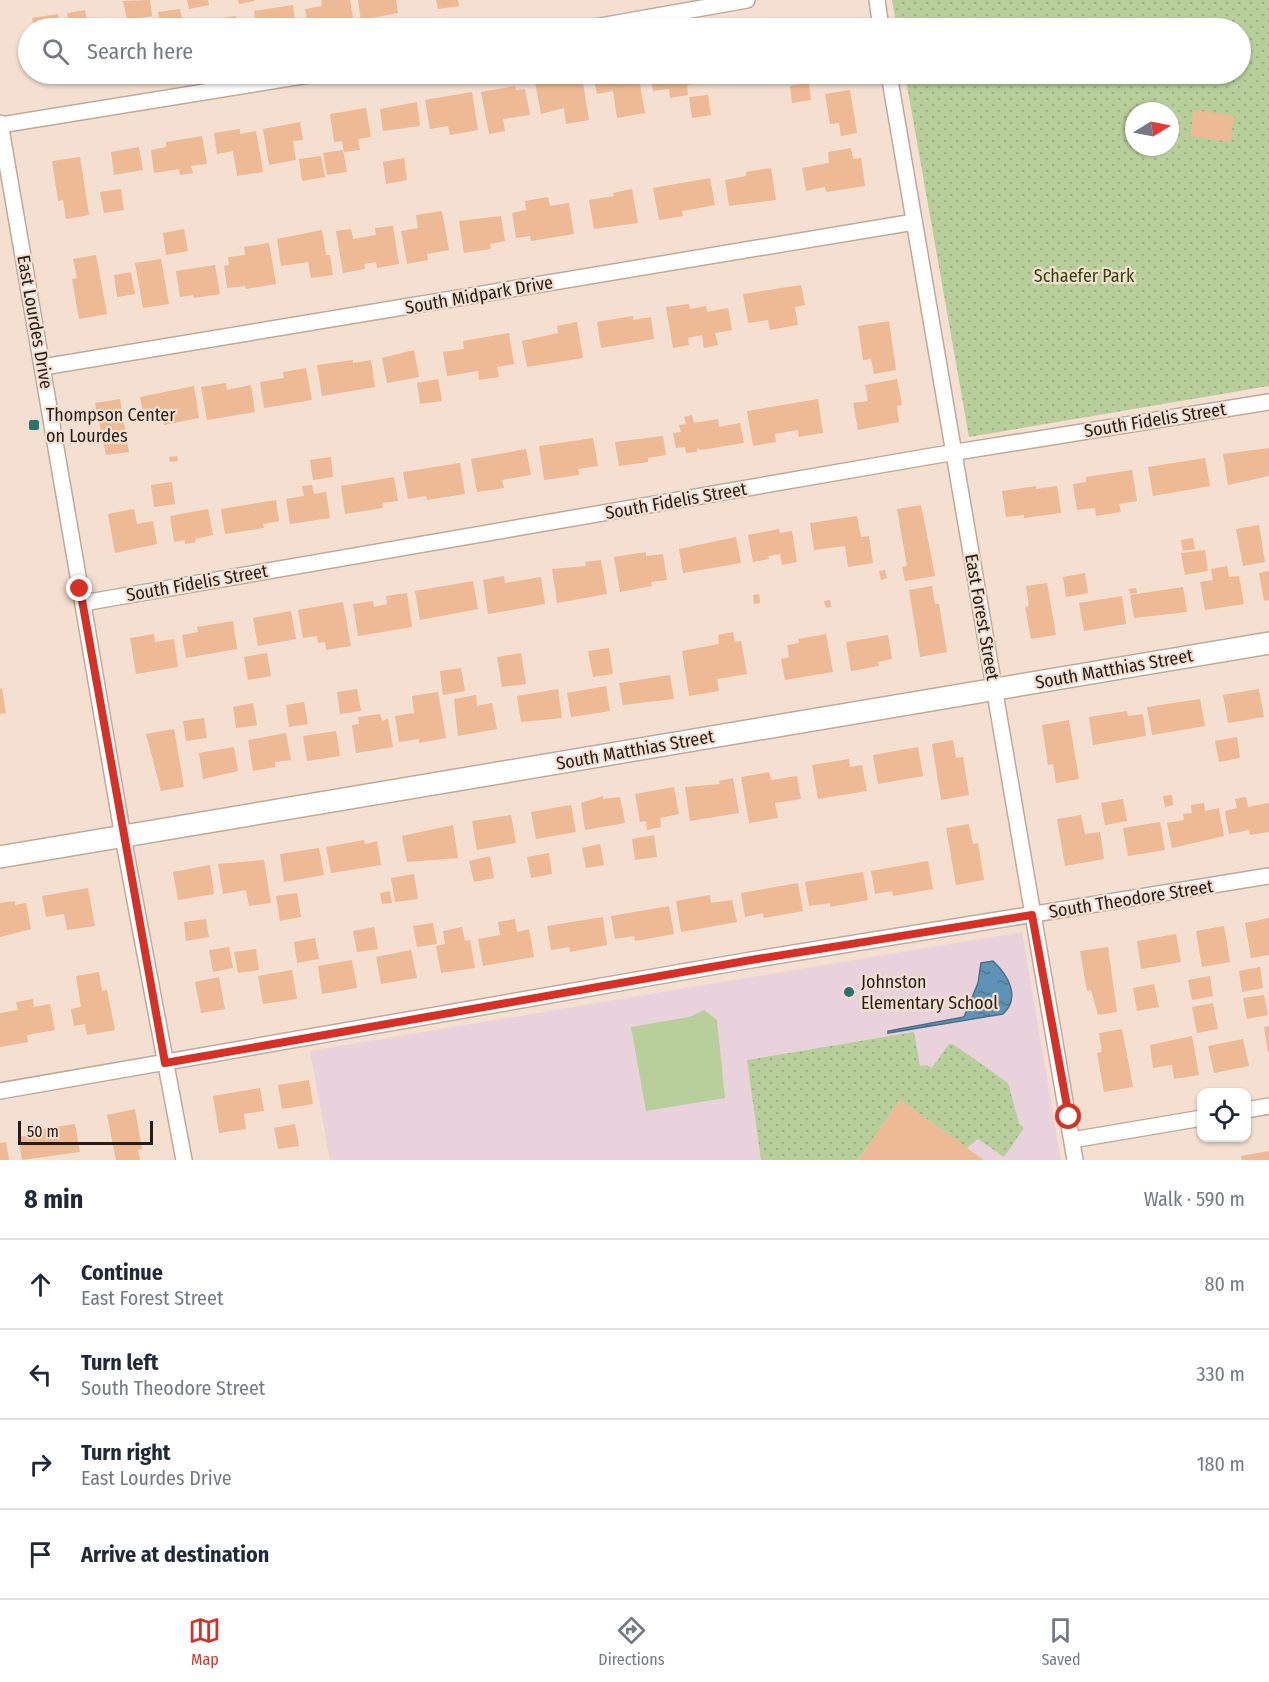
<!DOCTYPE html>
<meta charset="utf-8">
<style>
body{margin:0;font-family:"Fira Sans Condensed",sans-serif;background:#f2f2f3;color:#1f2937}
.controls{position:absolute;right:18px;bottom:18px;display:grid;overflow:hidden;border-radius:12px;box-shadow:0 2px 4px #0004}
.controls button{width:54px;height:54px;display:grid;place-items:center;padding:0;border:0;border-bottom:2px solid #e0e1e3;background:#fff;color:#1f2937;font:30px sans-serif}
.compass{position:absolute;left:1125px;top:102px;width:54px;height:54px;border-radius:50%;background:#fff;box-shadow:0 2px 4px #0004;rotate:80deg}
.scale{position:absolute;left:18px;bottom:15px;width:135px;box-sizing:border-box;padding-left:6px;border:3px solid #241d18;border-top:0;font-size:16px;line-height:21px;white-space:nowrap;color:#241d18;-webkit-text-stroke:4px #f4dfd0;paint-order:stroke}
.stop{position:absolute;width:18px;height:18px;margin:-14px;border:4px solid #d93025;border-radius:50%;background:#fff}
.stop.end{background:#d93025;border-color:#fff;box-shadow:0 2px 6px #0008}
.list{margin:0;padding:0;list-style:none}
h2{display:flex;justify-content:space-between;align-items:center;height:78px;margin:0;padding:0 24px;font-size:26px}
h2 small{font-size:20px;font-weight:400;color:#747a83}
.list li{display:grid;grid-template-columns:39px 1fr auto;gap:18px;align-items:center;box-sizing:border-box;height:90px;padding:0 24px;border-top:2px solid #e0e1e3}
.list b{display:block;font-size:22px;white-space:nowrap}
.list p{margin:0;font-size:20px;white-space:nowrap;color:#747a83}
.list em{font-size:20px;font-style:normal;color:#747a83}
.icon{flex:none;width:33px;height:33px;fill:none;stroke:currentColor;stroke-width:2;stroke-linecap:round;stroke-linejoin:round}
.map{position:relative;flex:none;width:1269px;height:1160px;overflow:hidden}
.search{position:absolute;background:#fff;box-shadow:0 2px 4px #0004;left:18px;right:18px;top:18px;height:66px;display:flex;align-items:center;gap:15px;box-sizing:border-box;padding:0 21px;border-radius:33px;color:#747a83;font-size:22px}
.sheet{height:438px;background:#fff}
nav{display:flex;justify-content:space-around;align-items:center;box-sizing:border-box;height:84px;border-top:2px solid #e0e1e3;background:#fff;font-size:16px;color:#747a83}
nav a{display:grid;justify-items:center;gap:3px}
nav .on{color:#d93025}
.map>svg:first-child{display:block}
</style>
<div class="map">
<svg width="1269" height="1160" viewBox="0 0 1269 1160">
<defs>
<pattern id="park-dots" width="8" height="8" patternUnits="userSpaceOnUse" patternTransform="scale(1.5)"><rect width="8" height="8" fill="#b8cf9c"/><path d="M2 2h.1M6 6h.1" fill="none" stroke="#9eb186" stroke-width="1.8" stroke-linecap="round"/></pattern>
<pattern id="water-ripples" width="26" height="14" patternUnits="userSpaceOnUse" patternTransform="scale(1.5)"><rect width="26" height="14" fill="#5e93b6"/><path d="M2 4q2-2 4 0t4 0M15 11q2-2 4 0t4 0" fill="none" stroke="#4d7793"/></pattern>
</defs>
<rect width="100%" height="100%" fill="#f4dfd0"/>
<!-- education -->
<path fill="#ead2dc" d="M1022 932 1061 1160H330L310 1051Z"/>
<!-- grass -->
<path fill="#b8cf9c" d="M704 1010 717 1020 725 1098 646 1111 631 1027 689 1017Z"/>
<!-- park -->
<g fill="url(#park-dots)" fill-rule="evenodd">
<path d="M892 0H1269V386L969 437 905 74H1240V28H897ZM1134 111H1170V147H1134Z"/>
<path d="M914 1032 920 1066 927 1065 932 1068 949 1044H953L1008 1083 1019 1123 1024 1128 1004 1157 978 1139 967 1148 900 1100 858 1160H761L747 1060Z"/>
</g>
<!-- water -->
<path fill="url(#water-ripples)" stroke="#4d7087" stroke-width="1.5" d="M993 961C1008 975 1021 997 1003 1014L888 1033V1031L964 1017 978 983 981 963Z"/>
<!-- building -->
<g fill="#edba95">
<path d="M150 0 152 16 127 20 123 1Z"/>
<path d="M187 0H208L209 5 189 9Z"/>
<path d="M238 0H254V1L239 4Z"/>
<path d="M321 0H350L353 18 334 21 335 26 308 28 305 9 322 6Z"/>
<path d="M358 0H396L398 13 361 20Z"/>
<path d="M436 0H458L459 6 438 9Z"/>
<path d="M293 5 296 28H256L254 11Z"/>
<path d="M180 9 184 28H143L142 25 160 22 158 12Z"/>
<path d="M85 10 89 28H70L67 13Z"/>
<path d="M58 14 61 28H34L32 18Z"/>
<path d="M236 16 238 28H198L197 22Z"/>
<path d="M593 74H638L645 113 617 118 613 91 597 94Z"/>
<path d="M650 74H693L694 84 687 85 688 95 670 98 669 89 653 91Z"/>
<path d="M582 77 589 120 566 124 564 108 541 114 535 82 554 78 555 82Z"/>
<path d="M809 83 811 100 792 103 790 86Z"/>
<path d="M515 86 516 90 525 89 530 115 503 119 505 131 489 134 481 92Z"/>
<path d="M850 90 857 133 841 136 839 123 830 124 825 94Z"/>
<path d="M472 92 478 130 450 135 448 126 430 129 425 100Z"/>
<path d="M708 95 711 115 692 118 689 97Z"/>
<path d="M417 102 420 126 383 131 380 109Z"/>
<path d="M366 108 371 137 358 139 360 150 344 152 342 141 334 142 330 114Z"/>
<path d="M1194 110 1234 116 1230 142 1190 136Z"/>
<path d="M300 122 303 140 293 141 296 160 269 165 263 129Z"/>
<path d="M240 129V134L256 131 263 172 237 176 233 151 217 154 214 133Z"/>
<path d="M202 136 207 164 191 166 193 173 180 175 179 169 154 173 151 150 166 147V142Z"/>
<path d="M139 147 143 170 114 175 111 152Z"/>
<path d="M851 148 853 159 861 158 865 186 826 192 825 187 806 191 802 168 829 163 828 152Z"/>
<path d="M343 150 347 172 327 175 323 153Z"/>
<path d="M321 156 325 177 302 181 299 159Z"/>
<path d="M80 157 89 215 66 219 63 200 58 201 52 161Z"/>
<path d="M404 158 407 180 386 184 383 162Z"/>
<path d="M771 168 776 200 729 206 725 180 746 176V172Z"/>
<path d="M710 178 715 205 682 211 683 216 659 220 653 188Z"/>
<path d="M121 189 124 210 104 213 100 192Z"/>
<path d="M632 189 638 223 594 229 589 200 614 196 613 193Z"/>
<path d="M548 197 550 206 569 203 574 234 531 241 530 236 516 238 512 213 526 210 525 201Z"/>
<path d="M442 211 449 250 427 254 428 260 407 264 401 231 418 228 416 215Z"/>
<path d="M501 216 505 241 490 244 491 249 464 253 459 221Z"/>
<path d="M393 226 399 264 377 268 376 262 364 264 365 269 343 273 336 231 351 229 353 239 376 235 375 228Z"/>
<path d="M184 229 188 251 166 255 163 233Z"/>
<path d="M322 230 326 255H330L333 275 311 278 308 262 281 266 277 239Z"/>
<path d="M269 243 276 284 246 289 245 286 227 288 224 266 229 265 228 257 245 255 244 247Z"/>
<path d="M96 255 107 314 79 319 72 279 77 278 73 259Z"/>
<path d="M161 259 169 304 143 308 135 263Z"/>
<path d="M215 265 220 294 194 298 193 295 180 297 176 271Z"/>
<path d="M131 272 135 294 117 297 114 275Z"/>
<path d="M801 285 805 305 795 307 798 325 770 330 768 320 748 323 743 294Z"/>
<path d="M689 304 690 309 706 306 707 312 728 308 732 330 715 333 718 345 704 348 702 335 688 338 689 345 673 348 666 307Z"/>
<path d="M633 316V320L651 317 654 339 601 348 597 322Z"/>
<path d="M889 321 896 370 874 374 871 359 863 360 858 326Z"/>
<path d="M577 322 583 358 527 367 522 341 558 333 557 326Z"/>
<path d="M509 333 514 364 497 367 499 377 479 380 478 371 447 376 443 352 464 349 463 341Z"/>
<path d="M414 350 419 377 387 383 382 358Z"/>
<path d="M353 360V363L371 360 375 387 322 396 317 365Z"/>
<path d="M306 368 312 400 264 408 260 382 284 378 283 372Z"/>
<path d="M438 379 442 401 420 404 417 383Z"/>
<path d="M897 379 902 405 897 406 899 422 858 430 853 403 868 401 865 385Z"/>
<path d="M226 383 227 390 251 385 255 412 207 420 201 387Z"/>
<path d="M194 386 199 418 164 425 163 420 145 423 140 397Z"/>
<path d="M120 399 129 452 106 455 95 403Z"/>
<path d="M818 399 823 433 799 437 798 430 775 434 776 442 753 446 747 411Z"/>
<path d="M692 415 694 423 718 419 719 427 740 423 744 443 701 450 697 448V452L686 453 685 447 676 448 673 433 681 432 679 425 686 424 684 417Z"/>
<path d="M663 436 666 455 648 458V462L619 466 615 442Z"/>
<path d="M593 438 598 466 578 469 579 475 544 480 539 446Z"/>
<path d="M1269 448V476L1228 485 1223 454Z"/>
<path d="M526 449 531 475 502 480 504 488 477 492 471 459Z"/>
<path d="M177 456 178 461 170 462 169 457Z"/>
<path d="M331 457 333 477 313 480 310 460Z"/>
<path d="M1205 458 1210 486 1153 496 1148 467Z"/>
<path d="M460 463 465 494 427 500 426 496 408 499 403 472Z"/>
<path d="M1132 470 1137 501 1119 504 1121 512 1096 516 1095 508 1077 510 1073 484 1086 482V477Z"/>
<path d="M394 477 398 501 382 503 383 508 345 514 341 486Z"/>
<path d="M172 482 175 504 154 507 151 485Z"/>
<path d="M312 485 314 494 326 492 330 518 290 524 286 499 304 496 302 486Z"/>
<path d="M1036 486V489L1057 486 1061 513 1024 518V515L1006 517 1002 491Z"/>
<path d="M276 500 279 521 263 524 264 528 225 534 221 509Z"/>
<path d="M921 505 935 576 905 581 902 567 907 566 897 509Z"/>
<path d="M134 509 137 524 153 521 157 544 115 553 108 514Z"/>
<path d="M208 509 213 535 195 539 196 542 185 544V540L174 542 170 516Z"/>
<path d="M857 516 861 537 869 536 873 563 848 567 845 546 814 550 810 523Z"/>
<path d="M1259 525 1265 562 1243 566 1236 529Z"/>
<path d="M779 529 780 533 792 531 797 562 782 565 780 554 768 556 769 559 753 562 748 535Z"/>
<path d="M736 537 741 563 683 573 679 549Z"/>
<path d="M1193 538 1195 549 1183 551 1181 540Z"/>
<path d="M1205 550 1208 571 1185 575 1181 553Z"/>
<path d="M646 552V556L663 554 667 580 651 582 652 586 620 592 614 557Z"/>
<path d="M601 560 607 594 557 603 552 569 586 566 585 562Z"/>
<path d="M1227 566 1229 577 1239 576 1244 604 1205 610 1200 582 1213 580 1211 569Z"/>
<path d="M885 570 887 578 881 580 879 571Z"/>
<path d="M1269 571V600L1264 601 1259 573Z"/>
<path d="M1085 573 1088 593 1066 597 1063 577Z"/>
<path d="M504 576 505 583 541 577 545 604 488 614 483 580Z"/>
<path d="M473 581 478 609 420 620 415 591Z"/>
<path d="M1047 583 1056 635 1031 639 1025 607 1029 606 1026 586Z"/>
<path d="M932 586 935 604H939L947 652 920 657 909 590Z"/>
<path d="M1183 587 1187 612 1134 618 1130 595Z"/>
<path d="M1136 588 1137 593 1130 594 1129 589Z"/>
<path d="M407 593 412 627 358 636 353 604 373 601 374 607 387 604 386 596Z"/>
<path d="M759 594 760 603 754 604 753 595Z"/>
<path d="M1122 596 1126 624 1084 631 1079 603Z"/>
<path d="M830 600 831 607 826 608 824 601Z"/>
<path d="M343 602 351 646 326 650 325 642 318 643 317 636 303 638 298 610Z"/>
<path d="M291 611 296 639 258 646 253 618Z"/>
<path d="M233 621 237 649 186 658 182 635 198 632 197 627Z"/>
<path d="M733 632 735 642 741 641 747 674 717 679 719 691 689 696 682 651 719 644 718 635Z"/>
<path d="M154 634 155 642 174 639 178 667 136 674 130 638Z"/>
<path d="M826 634 833 672 785 680 781 659 789 657 787 645 799 643 798 639Z"/>
<path d="M888 635 892 659 878 662 879 666 851 671 846 642Z"/>
<path d="M609 648 613 674 593 677 588 651Z"/>
<path d="M267 653 271 676 248 680 244 657Z"/>
<path d="M521 653 526 684 502 687 497 657Z"/>
<path d="M461 668 465 691 443 695 440 671Z"/>
<path d="M670 675 674 699 623 705 619 683Z"/>
<path d="M606 686 610 711 571 717 567 693Z"/>
<path d="M2 688 6 713 0 714V689Z"/>
<path d="M357 689 361 711 340 714 337 692Z"/>
<path d="M558 689 562 718 521 722 517 696Z"/>
<path d="M1259 689 1264 717 1228 723 1223 695Z"/>
<path d="M438 692 446 738 419 743V739L399 742 395 716 414 713 412 696Z"/>
<path d="M476 695 477 706 492 703 497 729 458 736 454 699Z"/>
<path d="M1200 699 1205 726 1152 735 1147 707Z"/>
<path d="M304 702 308 724 289 727 286 705Z"/>
<path d="M253 703 257 725 236 728 233 707Z"/>
<path d="M1127 711 1128 716 1143 714 1146 736 1093 745 1089 717Z"/>
<path d="M380 714 382 721 388 719 393 747 356 753 352 725 359 724 358 717Z"/>
<path d="M204 718 207 738 186 741 183 721Z"/>
<path d="M1069 720 1079 779 1056 783 1053 764 1048 765 1042 725Z"/>
<path d="M174 729 184 787 161 791 146 734Z"/>
<path d="M336 731 340 756 307 761 303 736Z"/>
<path d="M286 733 291 760 275 762V767L253 771 248 740Z"/>
<path d="M1237 737 1240 758 1219 762 1215 741Z"/>
<path d="M953 740 956 758 963 757 969 795 941 800 932 744Z"/>
<path d="M234 747 238 771 203 779 199 753Z"/>
<path d="M918 747 923 776 878 784 873 755Z"/>
<path d="M849 759 850 767 862 765 867 791 818 799 812 765Z"/>
<path d="M769 772 771 780 797 776 801 799 775 803 778 818 749 823 741 777Z"/>
<path d="M733 778 739 813 690 821 685 787 720 784 719 781Z"/>
<path d="M674 787 679 814 660 818 661 827 647 830 646 821 640 822 635 794Z"/>
<path d="M1172 795 1173 805 1165 807 1163 796Z"/>
<path d="M603 796V799L620 797 625 823 585 830 581 803Z"/>
<path d="M1246 797 1248 807 1269 803V832L1250 835 1249 830 1229 834 1225 811 1237 808 1235 799Z"/>
<path d="M1123 799 1127 821 1105 825 1101 803Z"/>
<path d="M1204 803 1205 811 1219 808 1224 836 1172 848 1167 823 1184 820 1183 814 1192 813 1191 805Z"/>
<path d="M571 805 576 832 536 839 531 812Z"/>
<path d="M511 815 516 843 477 850 472 821Z"/>
<path d="M1081 815 1085 834 1100 832 1104 859 1065 866 1057 819Z"/>
<path d="M1160 822 1165 850 1128 856 1123 828Z"/>
<path d="M969 824 973 844 978 843 984 880 956 885 946 828Z"/>
<path d="M453 825 458 858 407 862 402 836Z"/>
<path d="M654 835 657 857 635 860 632 839Z"/>
<path d="M364 840 365 844 377 841 381 865 331 873 326 847Z"/>
<path d="M600 844 604 865 586 868 582 848Z"/>
<path d="M319 848 324 875 284 882 280 854Z"/>
<path d="M549 853 552 874 531 878 527 857Z"/>
<path d="M490 856 494 878 474 882 469 861Z"/>
<path d="M264 860 271 903 249 906 246 890 223 894 218 864Z"/>
<path d="M928 861 933 889 893 896 892 891 875 894 871 871Z"/>
<path d="M210 865 214 894 178 900 173 872Z"/>
<path d="M863 872 868 900 830 907V903L809 906 805 882Z"/>
<path d="M414 874 418 899 395 902 391 878Z"/>
<path d="M798 883 803 911 764 918 763 913 745 917 741 893Z"/>
<path d="M88 888 95 926 67 930 64 914 46 917 42 896Z"/>
<path d="M390 891 392 903 382 904 380 893Z"/>
<path d="M297 893 301 917 280 921 276 896Z"/>
<path d="M710 895 711 903 732 900 737 922 681 932 676 901Z"/>
<path d="M15 901V905L26 903 31 929 0 937V903Z"/>
<path d="M669 906 674 934 635 941 634 936 615 939 611 916Z"/>
<path d="M603 917 607 945 570 952 569 947 551 950 547 926Z"/>
<path d="M1269 918V955L1251 958 1245 923Z"/>
<path d="M206 919 209 937 186 941 184 922Z"/>
<path d="M515 919 517 932 529 929 534 957 483 966 478 939 500 935 498 922Z"/>
<path d="M433 923 437 944 417 947 413 926Z"/>
<path d="M1224 926 1230 962 1202 967 1196 931Z"/>
<path d="M374 927 378 949 357 952 353 931Z"/>
<path d="M462 927 465 941 470 940 475 968 441 973 436 946 445 944 443 931Z"/>
<path d="M1176 934 1181 962 1141 969 1137 941Z"/>
<path d="M315 938 319 959 297 963 294 942Z"/>
<path d="M229 947 233 968 213 972 209 950Z"/>
<path d="M1108 947 1117 1012 1098 1015 1091 990 1087 991 1080 951Z"/>
<path d="M256 949 259 970 238 973 234 952Z"/>
<path d="M411 950 417 978 381 984 376 957Z"/>
<path d="M352 960 357 988 322 994 318 966Z"/>
<path d="M1260 967 1263 988 1242 992 1239 971Z"/>
<path d="M292 970 297 999 263 1004 258 976Z"/>
<path d="M99 972 102 991 107 990 115 1030 87 1035 85 1024 74 1026 71 1009 81 1007 76 976Z"/>
<path d="M1210 976 1213 996 1192 1000 1188 980Z"/>
<path d="M219 977 225 1009 201 1013 195 982Z"/>
<path d="M1154 984 1159 1007 1137 1011 1133 988Z"/>
<path d="M1264 995 1268 1015 1247 1019 1243 998Z"/>
<path d="M33 999 34 1007 50 1004 55 1030 27 1035 28 1042 0 1047V1013L18 1010 16 1002Z"/>
<path d="M1213 1003 1218 1029 1197 1033 1192 1007Z"/>
<path d="M1269 1026V1052H1268L1264 1027Z"/>
<path d="M1122 1029 1133 1087 1104 1092 1097 1053 1102 1052 1099 1033Z"/>
<path d="M1192 1036 1199 1075 1174 1079 1172 1065 1153 1068 1150 1045Z"/>
<path d="M1243 1039 1249 1066 1214 1073 1208 1046Z"/>
<path d="M309 1080 313 1104 282 1109 278 1085Z"/>
<path d="M260 1088 264 1111 244 1114 246 1129 219 1133 213 1096Z"/>
<path d="M900 1100 967 1148 984 1160H858Z"/>
<path d="M135 1109 142 1149 138 1150 140 1160H116L107 1115Z"/>
<path d="M75 1124 80 1152 22 1160 18 1137 37 1134 36 1130Z"/>
<path d="M295 1124 299 1146 278 1149 274 1128Z"/>
<path d="M6 1142 9 1160H0V1143Z"/>
<path d="M1269 1151V1160H1242L1241 1156Z"/>
</g>
<g fill="none" stroke-linecap="round" stroke-linejoin="round">
<!-- street casing -->
<g stroke="#beaa9b" stroke-width="18">
<g id="street">
<path d="M877 0 881 28"/>
<path d="M589 28 747 0"/>
<path d="M889 74 1075 1160"/>
<path d="M0 123 123 837 184 1160"/>
<path d="M0 125 315 74"/>
<path d="M43 367 914 222"/>
<path d="M83 603 932 456 1269 402"/>
<path d="M0 1091 751 960 1269 876"/>
<path d="M1246 1110 1269 1106"/>
<path d="M1072 1140 1202 1118"/>
</g>
</g>
<!-- secondary casing -->
<g stroke="#beaa9b" stroke-width="24">
<path id="secondary" d="M0 857 1269 643"/>
</g>
<!-- street -->
<use href="#street" stroke="#fff" stroke-width="15"/>
<!-- secondary -->
<use href="#secondary" stroke="#fff" stroke-width="21"/>
</g>
<g fill="none" stroke-linecap="round" stroke-linejoin="round">
<!-- route -->
<path stroke="#d93025" stroke-width="8" d="M80 589 165 1063 751 960 1032 915 1069 1117"/>
</g>
<!-- markers -->
<g fill="#2a7470" stroke="#f4dfd0" stroke-width="2">
<rect x="28" y="419" width="12" height="12" rx="3"/>
<circle cx="849" cy="992" r="6"/>
</g>
<g text-anchor="middle" stroke-width="4.5" stroke-linejoin="round" paint-order="stroke">
<!-- park labels -->
<g font-size="18" fill="#304509" stroke="#f4dfd0">
<text x="1084" y="282">Schaefer Park</text>
</g>
<!-- street labels -->
<g font-size="18" fill="#241d18" stroke="#f4dfd0">
<text transform="translate(479 295) rotate(-10)" y="6">South Midpark Drive</text>
<text transform="translate(35 322) rotate(80)" y="6">East Lourdes Drive</text>
<text transform="translate(1155 420) rotate(-9)" y="6">South Fidelis Street</text>
<text transform="translate(676 501) rotate(-10)" y="6">South Fidelis Street</text>
<text transform="translate(197 583) rotate(-10)" y="6">South Fidelis Street</text>
<text transform="translate(982 617) rotate(80)" y="6">East Forest Street</text>
<text transform="translate(1114 669) rotate(-10)" y="6">South Matthias Street</text>
<text transform="translate(635 750) rotate(-10)" y="6">South Matthias Street</text>
<text transform="translate(1131 899) rotate(-9)" y="6">South Theodore Street</text>
</g>
<!-- poi labels -->
<g font-size="18" fill="#241d18" stroke="#f4dfd0" text-anchor="start">
<text x="46" y="421">Thompson Center<tspan x="46" dy="21">on Lourdes</tspan></text>
<text x="861" y="988">Johnston<tspan x="861" dy="21">Elementary School</tspan></text>
</g>
</g>
</svg>
<div class="controls">
<button><svg class="icon" aria-label="locate" viewBox="0 0 24 24"><circle cx="12" cy="12" r="6"/><path d="M12 2v4M12 18v4M2 12h4M18 12h4"/></svg></button>
</div>
<svg class="compass" viewBox="-18 -18 36 36"><path d="M0-13l5 13h-10z" fill="#e53935"/><path d="M0 13l5-13h-10z" fill="#747a83"/></svg>
<div class="scale">50 m</div>
<div class="stop" style="left:1069px;top:1117px"></div>
<div class="stop end" style="left:80px;top:589px"></div>
<div class="search"><svg class="icon" aria-label="search" viewBox="0 0 24 24"><circle cx="10" cy="10" r="6"/><path d="M15 15l6 6"/></svg>Search here</div>
</div>
<section class="sheet">
<h2>8 min<small>Walk · 590 m</small></h2>
<ul class="list">
<li><svg class="icon" aria-label="ahead" viewBox="0 0 24 24"><path d="M12 20V5M6 11l6-6 6 6"/></svg><div><b>Continue</b><p>East Forest Street</p></div><em>80 m</em></li>
<li><svg class="icon" aria-label="left" viewBox="0 0 24 24"><path d="M17 20v-9H6M10 6l-5 5 5 5"/></svg><div><b>Turn left</b><p>South Theodore Street</p></div><em>330 m</em></li>
<li><svg class="icon" aria-label="right" viewBox="0 0 24 24"><path d="M7 20v-9h11M14 6l5 5-5 5"/></svg><div><b>Turn right</b><p>East Lourdes Drive</p></div><em>180 m</em></li>
<li><svg class="icon" aria-label="arrive" viewBox="0 0 24 24"><path d="M6 21V4h12l-3 4 3 4H6"/></svg><div><b>Arrive at destination</b></div></li>
</ul>
</section>
<nav>
<a class="on"><svg class="icon" aria-label="map" viewBox="0 0 24 24"><path d="M3 6l6-2 6 2 6-2v14l-6 2-6-2-6 2zM9 4v14M15 6v14"/></svg>Map</a>
<a><svg class="icon" aria-label="directions" viewBox="0 0 24 24"><path d="M12 3l9 9-9 9-9-9zM9 14v-3h6M13 9l2 2-2 2"/></svg>Directions</a>
<a><svg class="icon" aria-label="saved" viewBox="0 0 24 24"><path d="M7 4h10v16l-5-4-5 4z"/></svg>Saved</a>
</nav>
